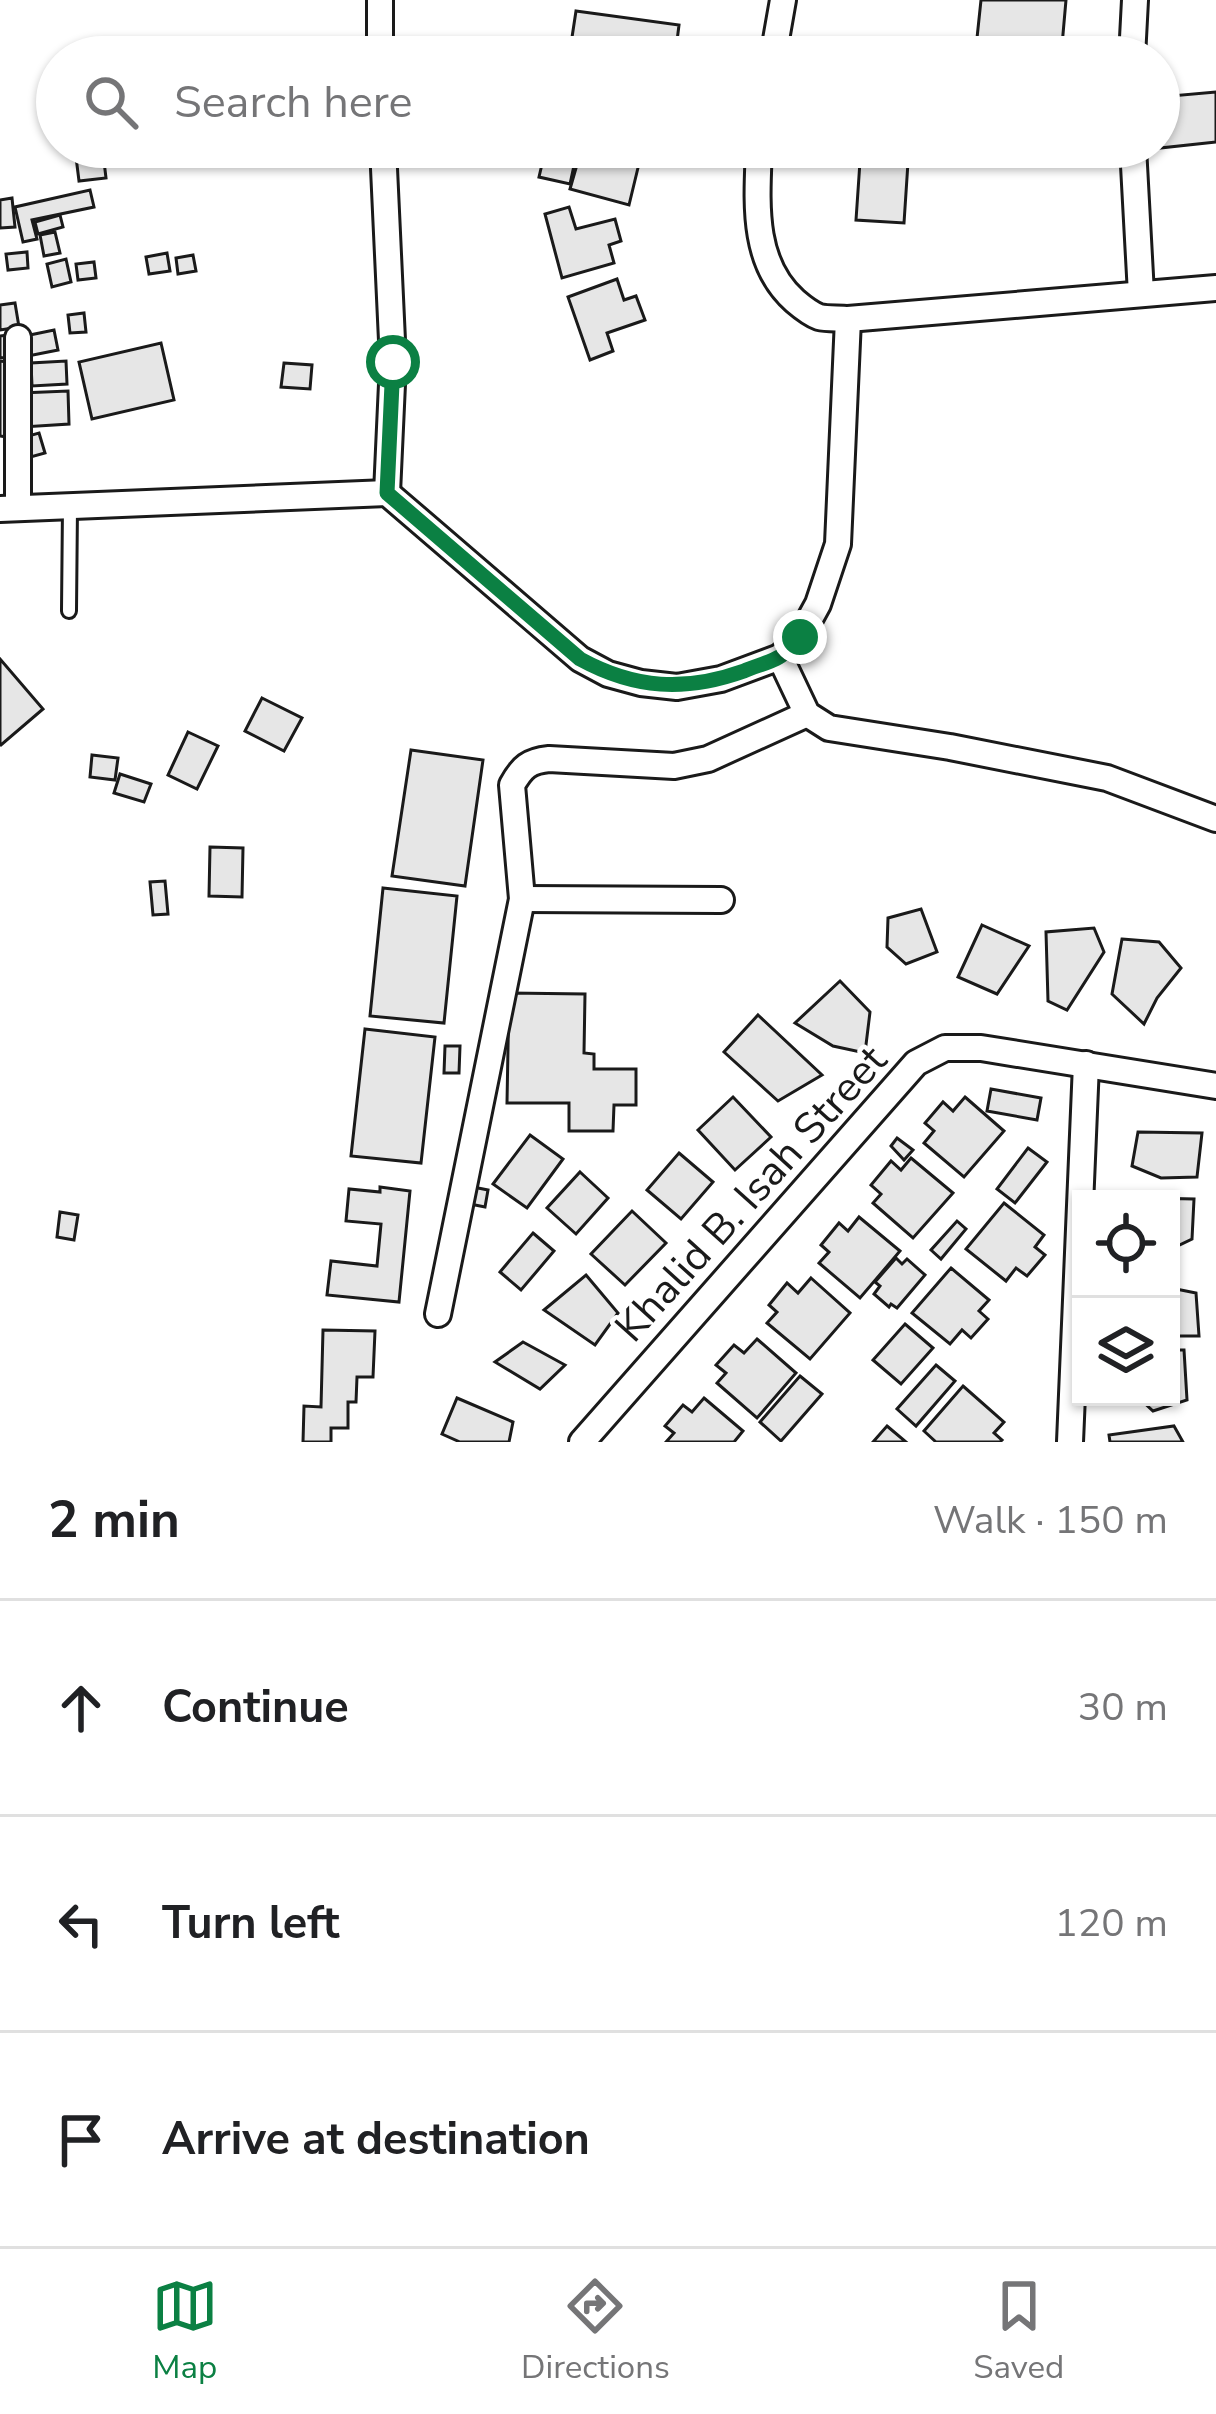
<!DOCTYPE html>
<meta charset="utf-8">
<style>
body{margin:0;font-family:"Nunito Sans",sans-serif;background:#f6f6f6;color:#202124}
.controls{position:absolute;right:36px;bottom:36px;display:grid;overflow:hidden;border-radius:0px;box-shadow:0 3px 9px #0004}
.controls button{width:108px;height:108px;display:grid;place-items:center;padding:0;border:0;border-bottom:3px solid #e0e0e0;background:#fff;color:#202124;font:60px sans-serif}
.stop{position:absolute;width:36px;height:36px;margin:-27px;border:9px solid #0b8043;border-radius:50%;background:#fff}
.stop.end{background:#0b8043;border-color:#fff;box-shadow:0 3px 12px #0008}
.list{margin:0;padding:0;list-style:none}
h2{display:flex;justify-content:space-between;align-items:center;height:156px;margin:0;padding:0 48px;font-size:51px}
h2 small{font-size:39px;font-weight:400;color:#757577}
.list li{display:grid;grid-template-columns:78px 1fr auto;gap:36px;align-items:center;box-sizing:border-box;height:216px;padding:0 48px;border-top:3px solid #e0e0e0}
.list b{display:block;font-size:45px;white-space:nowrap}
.list em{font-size:39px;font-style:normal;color:#757577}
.icon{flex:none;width:66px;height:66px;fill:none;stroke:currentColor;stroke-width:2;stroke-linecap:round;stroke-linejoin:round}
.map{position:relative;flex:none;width:1216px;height:1442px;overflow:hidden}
.search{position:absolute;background:#fff;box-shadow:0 3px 9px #0004;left:36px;right:36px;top:36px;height:132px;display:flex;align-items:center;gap:30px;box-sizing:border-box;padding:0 42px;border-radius:66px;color:#757577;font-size:45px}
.sheet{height:804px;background:#fff}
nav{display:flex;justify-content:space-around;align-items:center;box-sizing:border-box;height:168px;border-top:3px solid #e0e0e0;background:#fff;font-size:33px;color:#757577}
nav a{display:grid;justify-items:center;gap:6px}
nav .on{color:#0b8043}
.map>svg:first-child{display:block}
</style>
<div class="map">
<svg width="1216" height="1442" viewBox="0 0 1216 1442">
<rect width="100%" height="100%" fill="#fff"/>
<!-- building -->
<g fill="#e6e6e6" stroke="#1a1a1a" stroke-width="3">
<path d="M981 0H1066L1061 57H975Z"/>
<path d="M576 11 679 25 675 57H569Z"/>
<path d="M1216 92V142L1160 148 1159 97Z"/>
<path d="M546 147H578L570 184 539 177Z"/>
<path d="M582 147H643L629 205 570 189Z"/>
<path d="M861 147H909L904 223 856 220Z"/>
<path d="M103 153 106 178 79 181 76 157Z"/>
<path d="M90 190 94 207 32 220 37 239 23 242 15 207Z"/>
<path d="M12 198 15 227 0 228V200Z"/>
<path d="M569 207 576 229 615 219 621 241 609 245 614 263 562 278 545 214Z"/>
<path d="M60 215 63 227 38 234 35 222Z"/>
<path d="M55 232 60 253 44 256 40 235Z"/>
<path d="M27 252 28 268 8 270 6 254Z"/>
<path d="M167 253 170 271 149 274 146 257Z"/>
<path d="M193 255 196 271 178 274 176 258Z"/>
<path d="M66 259 71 282 52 287 47 264Z"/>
<path d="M94 262 96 278 78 280 76 264Z"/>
<path d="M617 279 624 300 636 296 645 320 607 333 613 351 590 360 568 297Z"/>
<path d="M15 303 19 327 0 330V305Z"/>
<path d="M84 313 86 332 70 333 68 315Z"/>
<path d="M54 330 58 350 28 356 25 336Z"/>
<path d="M9 335 10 357 0 358V336Z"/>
<path d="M161 343 174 400 92 419 79 362Z"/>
<path d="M0 361 14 363 7 437 0 436Z"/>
<path d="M66 361 67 384 32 386 31 363Z"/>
<path d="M284 363 312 365 310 389 281 387Z"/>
<path d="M68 391 69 424 23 427 21 393Z"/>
<path d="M39 433 45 453 27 458 21 438Z"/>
<path d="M0 659 43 709 1 745 0 744Z"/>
<path d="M262 698 302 718 284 751 245 731Z"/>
<path d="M188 732 218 746 197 789 168 775Z"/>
<path d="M411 750 483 760 465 886 392 876Z"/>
<path d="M92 755 118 758 115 780 90 777Z"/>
<path d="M120 774 151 784 144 802 114 793Z"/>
<path d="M210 847 243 848 242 897 209 896Z"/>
<path d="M165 881 168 914 153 915 150 882Z"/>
<path d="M383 888 457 896 444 1023 370 1016Z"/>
<path d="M921 909 937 952 906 964 887 947 888 918Z"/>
<path d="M982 925 1029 946 997 994 958 977Z"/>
<path d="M1094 928 1104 952 1067 1010 1048 1001 1046 932Z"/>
<path d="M1122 939 1159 942 1181 968 1157 998 1144 1024 1112 994Z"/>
<path d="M840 981 870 1012 865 1053 833 1046 795 1023Z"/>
<path d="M509 993 585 994 584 1053 594 1054V1069H636V1105H614L613 1131H569V1103H507Z"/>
<path d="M758 1015 822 1075 778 1101 724 1052Z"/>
<path d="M365 1029 435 1037 421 1163 351 1156Z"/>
<path d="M445 1046H460L459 1073H444Z"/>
<path d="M991 1089 1041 1098 1037 1120 987 1111Z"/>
<path d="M733 1097 771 1137 735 1170 698 1130Z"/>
<path d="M965 1097 1004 1131 964 1177 924 1143 934 1131 925 1123 943 1102 953 1111Z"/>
<path d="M1138 1132 1202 1133 1197 1177 1161 1178 1132 1166Z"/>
<path d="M530 1135 563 1159 527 1208 493 1184Z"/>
<path d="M897 1138 913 1150 904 1160 891 1146Z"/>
<path d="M1028 1148 1047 1162 1015 1203 997 1189Z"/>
<path d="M679 1153 713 1182 681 1219 647 1190Z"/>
<path d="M911 1158 953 1193 913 1238 873 1203 881 1194 871 1185 891 1161 901 1170Z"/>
<path d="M580 1172 608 1198 576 1234 547 1208Z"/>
<path d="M468 1186 488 1190 485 1207 465 1203Z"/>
<path d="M380 1187 410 1191 399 1302 327 1295 331 1261 377 1266 381 1224 346 1221 349 1189 380 1192Z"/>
<path d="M1150 1198 1194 1199 1192 1239 1171 1249V1199H1142Z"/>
<path d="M1004 1203 1044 1235 1035 1247 1045 1255 1027 1276 1016 1268 1006 1281 966 1249Z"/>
<path d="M632 1211 666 1243 625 1285 591 1254Z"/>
<path d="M60 1212 78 1215 74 1240 57 1237Z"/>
<path d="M859 1217 900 1251 860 1298 819 1263 829 1252 821 1245 839 1223 848 1231Z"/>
<path d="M957 1221 966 1229 941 1259 931 1250Z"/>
<path d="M533 1233 554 1251 521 1290 500 1272Z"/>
<path d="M896 1258 902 1264 907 1259 925 1275 897 1308 891 1304 889 1307 874 1294 880 1286 875 1282Z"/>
<path d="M951 1268 989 1300 979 1311 988 1319 971 1338 962 1330 950 1344 912 1313Z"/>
<path d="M586 1275 618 1313 595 1345 544 1310Z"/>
<path d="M811 1278 850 1313 810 1359 767 1323 777 1312 769 1305 787 1283 798 1293Z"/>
<path d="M1171 1288 1196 1293 1199 1336H1171Z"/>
<path d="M905 1324 933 1348 901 1384 873 1360Z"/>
<path d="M323 1330 375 1331 373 1377H357L356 1402H348V1428H331V1442H303L304 1406 321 1407Z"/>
<path d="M757 1339 796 1373 757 1418 717 1383 726 1373 716 1365 734 1345 744 1353Z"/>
<path d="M523 1342 565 1365 540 1389 495 1362Z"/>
<path d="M1171 1350H1184L1187 1400 1153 1411 1138 1397H1171Z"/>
<path d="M936 1365 955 1381 916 1426 897 1409Z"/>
<path d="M800 1376 822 1394 781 1441 760 1422Z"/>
<path d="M963 1386 1004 1422 994 1433 1002 1440 1000 1442H936L924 1431Z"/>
<path d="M457 1398 513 1422 509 1442H460L442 1434Z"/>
<path d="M704 1398 743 1431 734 1442H666L674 1433 665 1426 683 1405 692 1412Z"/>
<path d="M887 1426 906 1442H873Z"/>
<path d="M1174 1426 1183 1442H1110L1109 1435Z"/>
</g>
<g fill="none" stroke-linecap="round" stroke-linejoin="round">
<!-- lane casing -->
<g stroke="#1a1a1a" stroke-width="18">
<path id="lane" d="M69 611 70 507"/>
</g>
<!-- street casing -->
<g stroke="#1a1a1a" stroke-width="30">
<g id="street">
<path d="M380 0V57"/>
<path d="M773 57 783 0"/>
<path d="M1132 57 1135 0"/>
<path d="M383 147 393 362 387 493"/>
<path d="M759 147C757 201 751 262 795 301 802 307 811 314 819 317 827 319 839 318 848 319L1216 288"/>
<path d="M1133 147 1141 294"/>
<path d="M18 508V338"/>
<path d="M0 509 387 493 580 659 608 674 641 683 677 687 721 679 780 657 800 637 818 604 838 544 848 319"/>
<path d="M780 657 807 714 829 728 950 747 1107 778 1216 819"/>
<path d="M522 899 721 900"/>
<path d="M438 1314 522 899 512 785C522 767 529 761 549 759L674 766 708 759 807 714"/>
<path d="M582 1442 916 1063 945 1048H981L1216 1086"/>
<path d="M1070 1442 1086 1064"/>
</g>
</g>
<!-- lane -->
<use href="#lane" stroke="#fff" stroke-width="12"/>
<!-- street -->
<use href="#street" stroke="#fff" stroke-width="24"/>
</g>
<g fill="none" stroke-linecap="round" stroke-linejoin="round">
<!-- route -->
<path stroke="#0b8043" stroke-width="15" d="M393 362 387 493 580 659C635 689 685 692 744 671 755 666 769 663 779 657 787 653 793 643 800 637"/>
</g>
<g text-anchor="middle" stroke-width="9" stroke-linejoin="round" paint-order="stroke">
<!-- street labels -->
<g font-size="42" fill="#1a1a1a" stroke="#fff">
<text transform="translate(750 1193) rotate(-48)" y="15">Khalid B. Isah Street</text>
</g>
</g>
</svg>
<div class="controls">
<button><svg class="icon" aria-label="locate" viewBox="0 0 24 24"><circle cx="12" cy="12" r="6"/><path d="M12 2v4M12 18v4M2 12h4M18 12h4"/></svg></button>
<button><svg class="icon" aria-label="layers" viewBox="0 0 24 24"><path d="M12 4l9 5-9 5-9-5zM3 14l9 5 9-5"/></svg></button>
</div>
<div class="stop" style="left:393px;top:362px"></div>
<div class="stop end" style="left:800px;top:637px"></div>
<div class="search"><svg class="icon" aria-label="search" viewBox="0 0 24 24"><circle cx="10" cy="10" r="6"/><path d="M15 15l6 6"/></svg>Search here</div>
</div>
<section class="sheet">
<h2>2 min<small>Walk · 150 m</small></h2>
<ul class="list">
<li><svg class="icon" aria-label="ahead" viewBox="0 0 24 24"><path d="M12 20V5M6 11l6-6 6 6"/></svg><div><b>Continue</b></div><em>30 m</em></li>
<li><svg class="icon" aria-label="left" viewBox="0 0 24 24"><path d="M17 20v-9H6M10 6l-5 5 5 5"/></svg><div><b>Turn left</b></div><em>120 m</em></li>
<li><svg class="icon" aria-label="arrive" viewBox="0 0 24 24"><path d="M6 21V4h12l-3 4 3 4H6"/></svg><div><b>Arrive at destination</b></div></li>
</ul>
</section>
<nav>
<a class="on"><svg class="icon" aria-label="map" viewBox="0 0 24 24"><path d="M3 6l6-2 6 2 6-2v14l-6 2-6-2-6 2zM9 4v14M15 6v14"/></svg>Map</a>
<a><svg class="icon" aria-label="directions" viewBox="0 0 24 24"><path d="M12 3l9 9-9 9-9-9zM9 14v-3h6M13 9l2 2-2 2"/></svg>Directions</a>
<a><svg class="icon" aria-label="saved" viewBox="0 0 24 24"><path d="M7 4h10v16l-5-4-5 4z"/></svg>Saved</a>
</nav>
